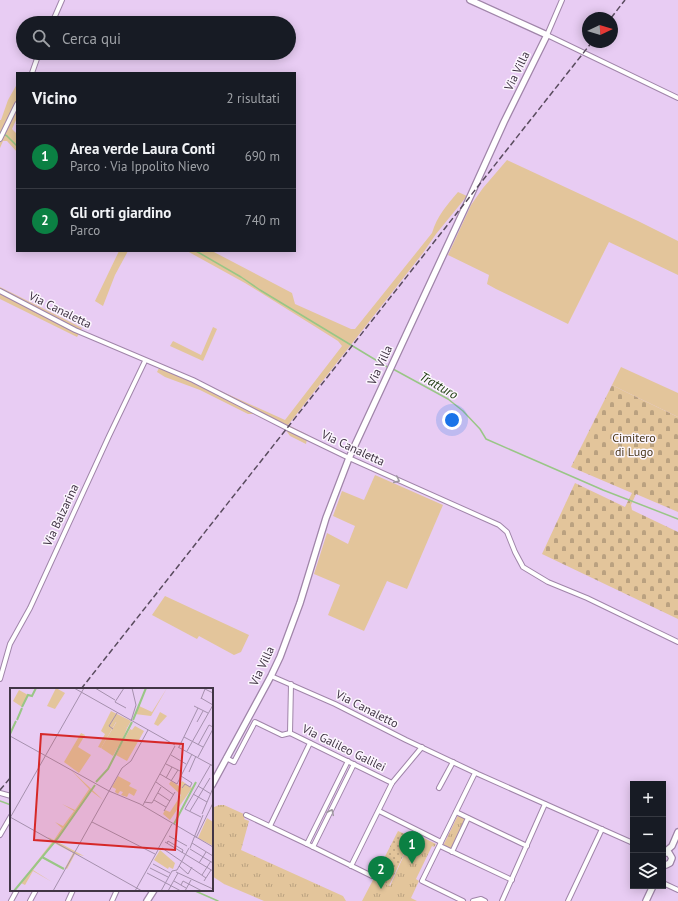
<!DOCTYPE html>
<html lang="it">
<meta charset="utf-8">
<style>
body{margin:0;font-family:"PT Sans",sans-serif;background:#20242c;color:#f1f3f6}
.controls{position:absolute;right:12px;bottom:12px;display:grid;overflow:hidden;border-radius:0px;box-shadow:0 2px 10px #0003}
.controls button{width:36px;height:36px;display:grid;place-items:center;padding:0;border:0;border-bottom:1px solid #363941;background:#171b24;color:#f1f3f6;font:20px sans-serif}
.compass{position:absolute;left:582px;top:12px;width:36px;height:36px;border-radius:50%;background:#171b24;box-shadow:0 2px 10px #0003;rotate:86deg}
.you{position:absolute;left:452px;top:420px;width:14px;height:14px;margin:-10px;border:3px solid #fff;border-radius:50%;background:#1a73e8;box-shadow:0 0 0 6px #1a73e833}
.badge{display:grid;place-items:center;width:26px;height:26px;border-radius:50%;background:#0b8043;color:#fff;font-size:13px;font-weight:700}
.pin{position:absolute;translate:-50% -33px;filter:drop-shadow(0 1px 2px #0008)}
.pin::after{content:'';position:absolute;top:21px;width:14px;height:12px;background:inherit;clip-path:polygon(0 0,100% 0,50% 100%)}
.list{margin:0;padding:0;list-style:none}
h2{display:flex;justify-content:space-between;align-items:center;height:52px;margin:0;padding:0 16px;font-size:17px}
h2 small{font-size:13px;font-weight:400;color:#9ea1a6}
.list li{display:grid;grid-template-columns:26px 1fr auto;gap:12px;align-items:center;box-sizing:border-box;height:64px;padding:0 16px;border-top:1px solid #363941}
.list b{display:block;font-size:15px;white-space:nowrap}
.list p{margin:0;font-size:13px;white-space:nowrap;color:#9ea1a6}
.list em{font-size:13px;font-style:normal;color:#9ea1a6}
.icon{flex:none;width:22px;height:22px;fill:none;stroke:currentColor;stroke-width:2;stroke-linecap:round;stroke-linejoin:round}
.map{position:relative;flex:none;width:678px;height:901px;overflow:hidden}
.search{position:absolute;background:#171b24;box-shadow:0 2px 10px #0003;left:16px;top:16px;width:280px;height:44px;display:flex;align-items:center;gap:10px;box-sizing:border-box;padding:0 14px;border-radius:22px;color:#9ea1a6;font-size:15px}
.panel{position:absolute;background:#171b24;box-shadow:0 2px 10px #0003;left:16px;top:72px;width:280px;height:180px;border-radius:0px}
.map>svg:first-child{display:block}
</style>
<div class="map">
<svg width="678" height="901" viewBox="0 0 678 901">
<defs>
<pattern id="cemetery-stones" width="16" height="16" patternUnits="userSpaceOnUse"><rect width="16" height="16" fill="#e3c59b"/><path d="M2 7V4a2 2 0 0 1 4 0v3zM10 15v-3a2 2 0 0 1 4 0v3z" fill="#baa180"/></pattern>
<pattern id="park-tufts" width="24" height="20" patternUnits="userSpaceOnUse"><rect width="24" height="20" fill="#e3c59b"/><path d="M3 7l-1-3M5 7V3M7 7l1-3M15 17l-1-3M17 17v-4M19 17l1-3" fill="none" stroke="#baa180"/></pattern>
<pattern id="garden-dots" width="8" height="8" patternUnits="userSpaceOnUse"><rect width="8" height="8" fill="#e3c59b"/><path d="M2 2h.1M6 6h.1" fill="none" stroke="#baa180" stroke-width="1.8" stroke-linecap="round"/></pattern>
</defs>
<rect width="100%" height="100%" fill="#e8ccf3"/>
<!-- grass -->
<g fill="#e3c59b">
<path d="M17 84V118L12 129 17 134V152L7 141H3L0 148V120H1L8 100Z"/>
<path d="M507 160 638 221 678 241V275L609 242 568 324 496 289 487 284 489 275 448 255 471 205 483 188Z"/>
<path d="M458 192 467 196 436 234 423 253 288 425 308 435 306 444 290 436 285 429 254 414H248L200 390 165 377 157 372 161 364 285 420 342 346 338 341 245 283 187 251H212L292 293 295 304 351 329H355L432 233C437 216 447 205 458 192Z"/>
<path d="M119 251H128L115 275 103 306 95 301Z"/>
<path d="M0 287 82 328 77 337 0 299Z"/>
<path d="M213 327 217 329 203 361 170 346 173 341 201 355Z"/>
<path d="M621 367 678 393V417L624 391 612 385Z"/>
<path d="M375 475 443 505 407 589 387 581 364 631 328 615 340 585 314 574 327 533 348 544 355 526 333 516 342 491 364 500Z"/>
<path d="M165 596 249 635 241 652 234 655 199 636 197 639 152 615Z"/>
</g>
<!-- cemetery -->
<path fill="url(#cemetery-stones)" d="M612 385 624 391 678 417V512L636 494 631 505 632 510 678 532V619L542 554 575 483 625 507 632 493 571 467Z"/>
<!-- park -->
<g fill="url(#park-tufts)">
<path d="M219 805H224L246 815 244 819 249 821 241 850 343 896 346 901H264L224 884 212 876V808Z"/>
<path d="M458 815 467 819 452 851 443 846Z"/>
<path d="M414 833 436 844 434 847 432 846 416 879 419 881 411 898 417 901H362L374 878 390 886Z"/>
</g>
<!-- garden -->
<path fill="url(#garden-dots)" d="M398 831 412 837 389 886 374 878Z"/>
<g fill="none" stroke-linecap="round" stroke-linejoin="round">
<!-- stream -->
<g stroke="#99c686" stroke-width="1.5">
<path d="M0 132 7 136 17 146"/>
<path d="M196 251 241 277 260 290 389 368"/>
<path d="M393 369 448 399 463 411 480 429 486 439 603 490 678 519"/>
<path d="M0 801 11 805"/>
<path d="M193 890 218 901"/>
</g>
<!-- street casing -->
<g stroke="#a085a9" stroke-width="6">
<g id="street">
<path d="M562 0 547 35 678 98"/>
<path d="M52 23 62 0"/>
<path d="M32 73 39 53"/>
<path d="M0 139 17 104"/>
<path d="M0 291 75 330 193 380 287 428 349 458 499 525 507 532 515 552 523 567 548 582 587 598 678 642"/>
<path d="M271 676 335 704 406 740 478 774 633 843"/>
<path d="M0 679 10 644 30 608 109 436 145 361"/>
<path d="M291 684 290 733 392 783"/>
<path d="M226 758 234 762 255 722 282 735 290 733"/>
<path d="M439 788 453 762"/>
<path d="M0 793 11 796"/>
<path d="M379 811 441 842"/>
<path d="M456 812 527 846"/>
<path d="M246 815 307 844 372 876"/>
<path d="M270 826 310 743"/>
<path d="M0 835 11 816"/>
<path d="M307 844 348 761"/>
<path d="M440 846 512 880"/>
<path d="M313 847 354 764"/>
<path d="M452 852 468 818"/>
<path d="M351 866 392 783 422 747"/>
<path d="M663 883 678 890"/>
<path d="M11 901 17 890"/>
<path d="M30 901 36 890"/>
<path d="M68 901 73 890"/>
<path d="M112 901 117 890"/>
<path d="M463 901 422 881 475 773"/>
<path d="M473 901 481 899 485 901"/>
<path d="M502 901 545 804"/>
<path d="M568 901 602 829"/>
</g>
</g>
<!-- secondary casing -->
<g stroke="#a085a9" stroke-width="8">
<g id="secondary">
<path d="M212 785 271 676 280 657 300 603 326 518 349 458 470 197 504 122 547 35 470 0"/>
<path d="M665 852 672 846 678 832"/>
<path d="M663 853H669L672 858 670 863 666 865 663 864"/>
<path d="M147 901 154 890"/>
<path d="M646 901 653 886"/>
</g>
</g>
<!-- street -->
<use href="#street" stroke="#fff" stroke-width="4"/>
<!-- secondary -->
<use href="#secondary" stroke="#fff" stroke-width="5.5"/>
<!-- rail -->
<g stroke="#5a4c5f" stroke-width="1.5" stroke-dasharray="6 3" stroke-linecap="butt">
<path d="M611 18 625 0"/>
<path d="M81 689 592 42"/>
<path d="M0 790 11 777"/>
</g>
</g>
<!-- one-way arrows -->
<defs><path id="oneway-chevron" d="M-2-3.5L2.5 0L-2 3.5" fill="none" stroke-width="1.6" stroke-linecap="round" stroke-linejoin="round"/></defs>
<g stroke="#a09aa2">
<use href="#oneway-chevron" transform="translate(397 480) rotate(24)"/>
<use href="#oneway-chevron" transform="translate(331 812) rotate(-64)"/>
</g>
<g text-anchor="middle" stroke-width="3" stroke-linejoin="round" paint-order="stroke">
<!-- street labels -->
<g font-size="12" fill="#413545" stroke="#fcf6fe">
<text transform="translate(517 71) rotate(-64)" y="4">Via Villa</text>
<text transform="translate(60 310) rotate(26)" y="4">Via Canaletta</text>
<text transform="translate(380 365) rotate(-65)" y="4">Via Villa</text>
<text transform="translate(353 448) rotate(25)" y="4">Via Canaletta</text>
<text transform="translate(61 515) rotate(-65)" y="4">Via Balzarina</text>
<text transform="translate(262 666) rotate(-65)" y="4">Via Villa</text>
<text transform="translate(367 709) rotate(27)" y="4">Via Canaletto</text>
<text transform="translate(344 748) rotate(26)" y="4">Via Galileo Galilei</text>
</g>
<!-- park labels -->
<g font-size="12" fill="#473417" stroke="#fcf6fe">
<text x="634" y="442">Cimitero<tspan x="634" dy="14">di Lugo</tspan></text>
</g>
<!-- water labels -->
<g font-size="13" font-style="italic" fill="#203d11" stroke="#fcf6fe">
<text transform="translate(439 385) rotate(30)" y="5">Tratturo</text>
</g>
</g>
<!-- overview -->
<g transform="translate(10 688)">
<rect width="203" height="203" fill="#e8ccf3"/>
<path d="M46 0 55 5 45 21 37 18ZM157 0 141 28 125 26 129 18 142 24ZM9 2 18 7 12 19 3 13ZM101 23 121 33 117 40 106 34 91 60 88 59 95 46 91 43ZM71 45 75 47 68 59 81 67 69 85 54 74ZM60 81 93 112 81 103 46 153 74 168 65 166 57 181 55 180 63 165 44 155 33 169 53 181 32 170 23 182 42 194 23 183 15 197 11 195 4 203 42 154 38 149 44 152 52 140 45 134 53 138 64 123 52 116 65 122 79 101ZM108 88 121 95 119 98 127 102 124 108 119 105 117 109 111 107 113 104 110 103 108 106 105 104 106 101 102 99ZM150 162 165 175 163 181 159 179 158 181 144 172Z" fill="#e3c59b"/>
<path d="M150 24 157 28 148 38 144 36Z" fill="#e3c59b"/>
<path d="M107 33 117 40 110 59 120 41 122 42 125 38 134 43 117 73 106 67 110 60 108 59 103 68 91 60Z" fill="#e3c59b"/>
<path d="M161 93 169 98 172 93 182 100 160 132 153 126 155 122 160 124 171 107 159 96Z" fill="#e3c59b"/>
<path d="M197 130 203 134V158L188 150Z" fill="#e3c59b"/>
<path fill="none" stroke="#99c686" stroke-width="2" d="M12 19 18 7 22 8 26 0M7 32 12 20M123 32 136 0M0 46 6 33M86 94 98 81 122 34M164 136 186 94M32 169 54 181M4 203 48 150 85 97"/>
<path fill="none" stroke="#a590ad" stroke-width="1" d="M64 0 165 57M85 0 105 12M114 0 105 14 116 20M191 11 195 1 203 5M184 18 198 25M121 33 126 17 122 0M187 34 193 23M103 41 99 38 107 25M0 48 99 103 130 116 203 159M174 49 193 59M188 57 199 37 203 39M168 59 203 78M169 59 188 20M177 63 203 17 191 10M161 67 176 76M188 69 203 41M156 76 172 84M179 84 186 68M150 86 167 96 182 66M171 88 182 95M156 90 162 79M161 93 168 82M146 94 164 107M188 98 201 106M172 100 175 96 180 99 182 95M148 105 160 113M183 106 197 114M144 112 156 119M134 114 142 115 151 99M133 117 165 58M154 123 165 104M180 123 200 90M192 126 203 100M0 129 132 203M191 129 175 121 201 76M0 130 74 0M82 134 145 166M159 148 177 158M186 150 203 115M155 154 203 183M157 155 158 153 173 162 172 165M182 155 203 168M152 160 196 190M180 160 193 127M148 161 162 136M180 161 203 175M189 175 196 164M143 176 160 185M169 178 178 186 182 179M140 180 158 189M166 184 203 201M137 185 171 203M192 187 201 173M164 193 176 200M194 193 201 182M171 197 173 193 192 203M43 203 112 80 121 73 138 42M125 203 148 162M151 203 162 183 167 182 179 160M158 203 168 185M175 203 181 192"/>
<path fill="#d62828" fill-opacity="0.15" stroke="#d62828" stroke-width="2" d="M31 46 173 56 165 162 24 152Z"/>
<rect width="203" height="203" fill="none" stroke="#413545" stroke-width="2"/>
</g>
</svg>
<div class="controls">
<button>+</button>
<button>−</button>
<button><svg class="icon" aria-label="layers" viewBox="0 0 24 24"><path d="M12 4l9 5-9 5-9-5zM3 14l9 5 9-5"/></svg></button>
</div>
<svg class="compass" viewBox="-18 -18 36 36"><path d="M0-13l5 13h-10z" fill="#e53935"/><path d="M0 13l5-13h-10z" fill="#9ea1a6"/></svg>
<div class="you"></div>
<div class="pin badge" style="left:412px;top:864px">1</div>
<div class="pin badge" style="left:381px;top:889px">2</div>
<div class="search"><svg class="icon" aria-label="search" viewBox="0 0 24 24"><circle cx="10" cy="10" r="6"/><path d="M15 15l6 6"/></svg>Cerca qui</div>
<section class="panel">
<h2>Vicino<small>2 risultati</small></h2>
<ul class="list">
<li><span class="badge">1</span><div><b>Area verde Laura Conti</b><p>Parco · Via Ippolito Nievo</p></div><em>690 m</em></li>
<li><span class="badge">2</span><div><b>Gli orti giardino</b><p>Parco</p></div><em>740 m</em></li>
</ul>
</section>
</div>
